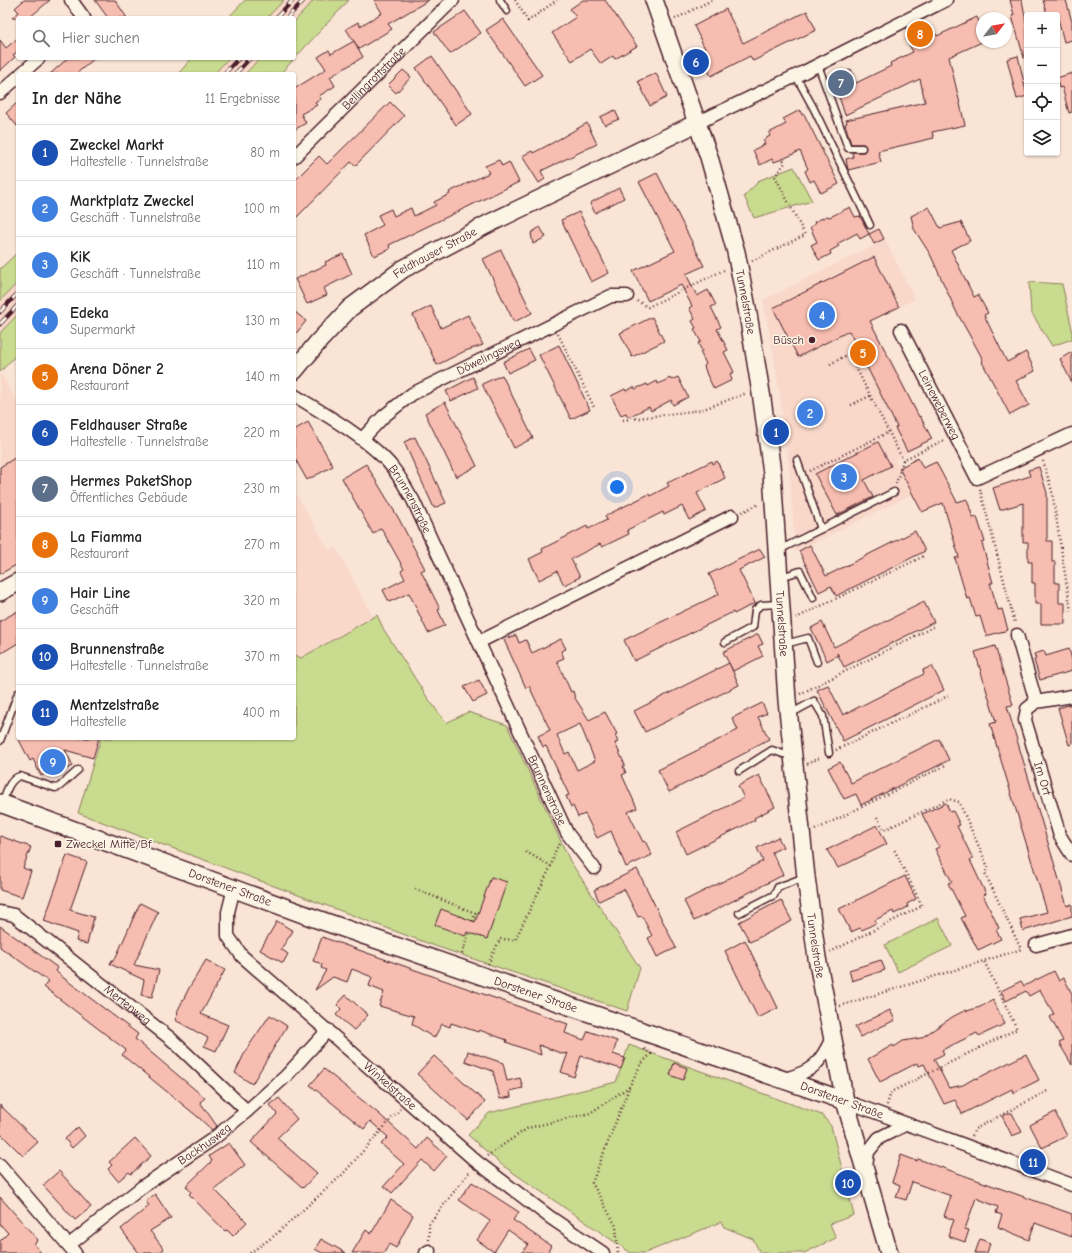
<!DOCTYPE html>
<html lang="de">
<meta charset="utf-8">
<style>
body{margin:0;font-family:"Comic Neue",sans-serif;background:#f2f2f2;color:#222}
.controls{position:absolute;right:12px;top:12px;display:grid;overflow:hidden;border-radius:4px;box-shadow:0 1px 3px #0004}
.controls button{width:36px;height:36px;display:grid;place-items:center;padding:0;border:0;border-bottom:1px solid #e0e0e0;background:#fff;color:#222;font:20px sans-serif}
.compass{position:absolute;left:976px;top:12px;width:36px;height:36px;border-radius:50%;background:#fff;box-shadow:0 1px 3px #0004;rotate:59deg}
.you{position:absolute;left:617px;top:487px;width:14px;height:14px;margin:-10px;border:3px solid #fff;border-radius:50%;background:#1a73e8;box-shadow:0 0 0 6px #1a73e833}
.badge{display:grid;place-items:center;width:26px;height:26px;border-radius:50%;background:#4a1f2b;color:#fff;font-size:13px;font-weight:700}
.pin{position:absolute;translate:-50% -50%;border:2px solid #fff;box-shadow:0 1px 4px #0006}
.list{margin:0;padding:0;list-style:none}
h2{display:flex;justify-content:space-between;align-items:center;height:52px;margin:0;padding:0 16px;font-size:17px}
h2 small{font-size:13px;font-weight:400;color:#767676}
.list li{display:grid;grid-template-columns:26px 1fr auto;gap:12px;align-items:center;box-sizing:border-box;height:56px;padding:0 16px;border-top:1px solid #e0e0e0}
.list b{display:block;font-size:15px;white-space:nowrap}
.list p{margin:0;font-size:13px;white-space:nowrap;color:#767676}
.list em{font-size:13px;font-style:normal;color:#767676}
.icon{flex:none;width:22px;height:22px;fill:none;stroke:currentColor;stroke-width:2;stroke-linecap:round;stroke-linejoin:round}
.map{position:relative;flex:none;width:1072px;height:1253px;overflow:hidden}
.search{position:absolute;background:#fff;box-shadow:0 1px 3px #0004;left:16px;top:16px;width:280px;height:44px;display:flex;align-items:center;gap:10px;box-sizing:border-box;padding:0 14px;border-radius:4px;color:#767676;font-size:15px}
.panel{position:absolute;background:#fff;box-shadow:0 1px 3px #0004;left:16px;top:72px;width:280px;height:668px;border-radius:4px}
.map>svg:first-child{display:block}
</style>
<div class="map">
<svg width="1072" height="1253" viewBox="0 0 1072 1253">
<rect width="100%" height="100%" fill="#fae4d5"/>
<filter id="ink" filterUnits="userSpaceOnUse"><feTurbulence type="fractalNoise" baseFrequency=".025" numOctaves="2"/><feDisplacementMap in="SourceGraphic" scale="8" xChannelSelector="R" yChannelSelector="G"/><feConvolveMatrix kernelMatrix="1 2 1 2 8 2 1 2 1" color-interpolation-filters="sRGB"/></filter>
<g filter="url(#ink)">
<!-- built -->
<g fill="#f9d8ca">
<path d="M284 0H314L294 22V18H267Z"/>
<path d="M229 58H260L245 74H214Z"/>
<path d="M885 240 915 299 871 321 933 440 895 459 913 494 795 552 790 475 776 368 763 300Z"/>
<path d="M18 282V314L0 333V301Z"/>
<path d="M0 372 18 403 17 565 0 536Z"/>
<path d="M294 490 329 550 335 546 373 617 301 658 294 655Z"/>
</g>
<!-- green -->
<g fill="#c9db8f" stroke="#8a7d5d">
<path d="M245 0H284L267 18H228Z"/>
<path d="M314 0H349L280 74H245L260 58H294V22Z"/>
<path d="M192 58H229L214 74H178Z"/>
<path d="M794 167 812 201 754 218 744 196 760 180Z"/>
<path d="M18 252V282L0 301V269Z"/>
<path d="M1029 282 1062 284 1072 329V339L1052 346 1031 312Z"/>
<path d="M18 314V353L0 372V333Z"/>
<path d="M377 615 384 630 427 697 446 723 468 712 507 725 570 861 640 968 627 1011 435 946 78 813 101 738H294V655L301 658Z"/>
<path d="M938 918 952 946 898 972 885 945Z"/>
<path d="M629 1045 822 1115 831 1126 854 1215 830 1224 836 1238 804 1253H760L753 1239 724 1227 721 1222 645 1253H631L502 1165 468 1135 489 1113 616 1082Z"/>
</g>
<!-- building -->
<g fill="#f7bdb0" stroke="#4a1f2b" fill-rule="evenodd">
<path d="M24 0H50L29 18H12L19 12 15 8Z"/>
<path d="M95 0H115L127 18H108Z"/>
<path d="M374 0H429L388 24 392 29 359 49 346 29 358 22 360 26 382 13Z"/>
<path d="M583 0H605L637 46 615 59 613 56 601 64 590 49 572 61 552 33 576 17 570 9Z"/>
<path d="M1010 0H1022L1027 27V57L1024 58 1012 16 1014 15Z"/>
<path d="M1043 0H1066L1072 22V40L1064 42 1057 15H1047Z"/>
<path d="M726 9 743 43 807 11 816 30 753 61 750 56 711 76 706 66 712 63 694 26Z"/>
<path d="M465 11 481 33 450 54 434 32Z"/>
<path d="M977 17 982 28V42L949 57 965 125 932 132 934 138 878 151 881 162 848 170 846 159 853 157 852 152H864L866 148 864 144H851L845 124 847 123 846 120 925 102 920 79 845 115 833 78 851 69 856 83 891 66 890 63 913 52 906 39 931 26 937 36Z"/>
<path d="M503 19 542 75 525 86 486 30Z"/>
<path d="M18 38V51L13 55 15 57 0 71V40L6 48Z"/>
<path d="M354 41 363 57 330 77 335 86 319 96 321 99 315 103 317 105 301 114 306 123 294 130V89L326 69 318 57 329 50 331 54Z"/>
<path d="M432 56 472 114 456 125 416 68Z"/>
<path d="M1018 56 1027 96 1017 99 1007 59Z"/>
<path d="M68 58H95L76 74H50Z"/>
<path d="M403 70 411 77 396 93 388 85Z"/>
<path d="M656 73 667 97 650 106 638 81Z"/>
<path d="M1072 73V112L1069 113 1062 87 1059 88 1057 78Z"/>
<path d="M18 102V127L6 113Z"/>
<path d="M390 102 404 116 355 166 351 162 294 220V181L319 156 327 164Z"/>
<path d="M615 110 619 119 605 125 600 117Z"/>
<path d="M800 110 802 115 804 114 839 184 821 193 814 180 810 182 805 171 808 169 800 151 785 158 774 162 772 159 760 165 753 150 765 144 763 140 770 136 769 133 786 124 783 119Z"/>
<path d="M587 123 597 144 541 171 545 179 539 183 522 156 532 151 533 153 554 142Z"/>
<path d="M499 160 502 166 509 162 519 182 389 245 390 249 374 256 364 235 383 225 378 215 391 209 394 216 411 208 414 216 436 205 434 202 450 194 449 192 489 173 485 166Z"/>
<path d="M657 173 704 266 686 274 697 296 708 290 716 305 711 307 721 327 717 329 728 350 724 352 734 372 730 374 732 380 714 389 707 375 704 366 706 364 700 352 702 351 698 343 701 342 694 329 696 328 692 321 695 319 689 308 692 306 681 285 648 301 633 271 675 251 639 182Z"/>
<path d="M619 188 624 198 595 213 590 203Z"/>
<path d="M850 207 855 217 860 216 869 234 860 239 857 233 837 244 839 246 830 251 831 254 819 260 811 245 817 242 810 227 815 224 814 222 827 216 830 217Z"/>
<path d="M929 207 940 228 961 222 970 241 951 250 974 297 978 295 988 313 984 315 1007 362 1026 352 1035 371 1016 381 1029 405 1010 415 982 362 983 361 980 354 956 311 930 254 914 229 911 216Z"/>
<path d="M579 212 609 273 591 282 561 220Z"/>
<path d="M540 227 546 237 533 244 531 233Z"/>
<path d="M879 229 884 239 874 244 869 234Z"/>
<path d="M501 250 532 313 514 322 483 259Z"/>
<path d="M343 254 352 274 324 288 327 295 307 304 295 279 326 265 325 262Z"/>
<path d="M874 257 899 307 870 321 919 417 920 416 932 439 907 451 895 428 897 427 849 331 798 357 773 308Z"/>
<path d="M431 306 441 328 468 315 483 345 465 351 437 365 413 315Z"/>
<path d="M294 311 306 321 294 336Z"/>
<path d="M652 317 664 341 632 357 620 333Z"/>
<path d="M559 345 590 410 571 419 539 355Z"/>
<path d="M529 349 535 360 508 373 503 362Z"/>
<path d="M1072 352V383L1060 359Z"/>
<path d="M502 375 533 438 514 448 482 384Z"/>
<path d="M473 377 478 388 451 401 446 391Z"/>
<path d="M678 377 688 397 673 405 671 400 651 411 649 407 628 417 626 413 621 415 611 396 625 389 626 391 634 387 635 389 647 384 648 386 657 381 658 384 670 378 671 380Z"/>
<path d="M445 402 477 466 456 477 425 413Z"/>
<path d="M308 422 333 466 307 480 294 457V430Z"/>
<path d="M415 437 446 503 434 508 404 442Z"/>
<path d="M878 442 891 466 864 480 873 497 837 515 815 474Z"/>
<path d="M18 456V564L0 574V467Z"/>
<path d="M918 458 923 468 936 462 957 502 967 499 973 518 977 517 985 542 982 543 993 583H990L998 610 1002 609 1008 630 986 636 980 616 976 617 970 598 967 599 955 558 959 557 943 503 922 512 899 468Z"/>
<path d="M712 461 713 464 717 461 725 478 697 493 706 511 689 520 682 506 664 515 663 512 627 530 629 534 602 547 600 544 571 559 580 577 564 585 557 571 539 580 529 559 543 552 542 549 587 526 588 529 607 520 605 516 649 494 650 496 669 486 667 483Z"/>
<path d="M366 464 399 519 425 569 421 571 440 609 438 610 445 625 428 633 409 593 389 602 383 590 405 579 401 571 404 569 381 528 373 534 342 478Z"/>
<path d="M1039 467 1047 493V541H1052V562H1055V583H1059V603H1065V624H1041V604H1035V583H1032V562H1028V542H1023V503L1000 510 993 488 1030 476 1028 470Z"/>
<path d="M915 531 925 551 836 596 831 586 819 592 799 551 810 545 826 576Z"/>
<path d="M760 549 765 557 739 570 755 603 734 614 733 612 634 661 624 640 719 594 709 574Z"/>
<path d="M924 602 934 622 844 667 837 653 838 655 827 661 811 628 822 622 834 647Z"/>
<path d="M18 611V643L0 654V621Z"/>
<path d="M758 634 763 644 758 646 763 656 733 671 723 652Z"/>
<path d="M516 635 519 643 526 640 532 653 561 639 566 649 561 651 564 658 557 661 571 692 573 691 575 698 589 720 605 712 617 734 615 735 618 742 615 743 625 765 623 766 626 773 622 775 637 808 628 812 643 842 645 841 652 855 626 867 611 831 597 838 585 814 578 817 573 806 571 807 566 796 569 795 546 746 543 747 538 736 550 730 529 686 526 688 504 640ZM580 724 595 761 577 770 569 752 565 754 557 735Z"/>
<path d="M995 646 1013 705 1007 706 1014 730 1067 906 1072 904V916L1023 931 1020 919 1047 912 990 724 996 722 975 652Z"/>
<path d="M1069 649 1072 660V671L1040 680 1034 660 1036 659 1034 654 1044 651 1046 656Z"/>
<path d="M729 663 739 685 645 732 634 711Z"/>
<path d="M932 666 944 690 843 741 817 690 828 685 843 715 924 674 923 670Z"/>
<path d="M479 680 487 695 473 702 464 687Z"/>
<path d="M762 703 767 713 758 717 769 739 748 750 749 751 669 792 658 770 738 730 732 718Z"/>
<path d="M1072 704V744L1069 745 1058 708Z"/>
<path d="M18 738H99L93 758 65 750 73 766 59 772 57 768 41 776 33 759 30 761Z"/>
<path d="M939 739 949 760 861 805 856 794 844 799 828 768 840 762 851 783Z"/>
<path d="M759 775 775 807 754 818 755 820 686 854 676 832 744 798 738 786Z"/>
<path d="M946 803 950 812 953 811 960 825 957 826 973 859 970 860 986 894 983 895 999 928 996 930 1001 939 978 950 961 918 965 916 948 883 952 882 935 849 939 847 922 814Z"/>
<path d="M877 825 887 844 838 868 827 850Z"/>
<path d="M0 836 31 847 23 868 31 871 22 897 0 890Z"/>
<path d="M778 837 783 847 772 852 783 875 694 921 684 901 763 861 757 848Z"/>
<path d="M67 855 87 862 70 910 94 917 87 944 76 941 78 933 44 921Z"/>
<path d="M637 869 676 948 657 957 648 938 652 936 642 916 638 917 624 889 599 901 594 890Z"/>
<path d="M905 876 916 899 907 904 908 907 894 914 893 911 875 920 876 923 862 930 860 928 851 932 839 909Z"/>
<path d="M491 877 507 882 487 939 467 932 465 936 435 925 441 909 475 922Z"/>
<path d="M781 900 792 921 750 942 739 922Z"/>
<path d="M140 903 158 912 134 965 159 970 152 997 141 995 144 980 110 964 112 960H114L116 957Z"/>
<path d="M277 921 293 931 281 949 288 954 283 963 260 950Z"/>
<path d="M0 926 58 968 56 971 61 976 138 1034 135 1039 205 1098 200 1102 217 1126 212 1130 198 1117 122 1055 126 1050 44 987 48 981 0 947Z"/>
<path d="M322 937 568 1024 565 1033 584 1040 588 1031 617 1041 613 1054 625 1058 621 1069 581 1056 574 1077 561 1072 568 1053 563 1054 539 1045 541 1055 506 1042 507 1040 479 1030 478 1032 451 1023 450 1027 442 1024 434 1038 412 1024 414 1016 379 1006 384 992 369 986 372 977 352 969 347 982 333 977 315 990 326 970 321 968 322 964 313 961Z"/>
<path d="M745 940 778 1008 758 1018 725 951Z"/>
<path d="M206 960 225 970 201 1014 228 1025 216 1051 204 1046 208 1038 175 1020 178 1013 177 1012 189 988Z"/>
<path d="M881 960 885 970 852 981 849 970Z"/>
<path d="M1054 971 1059 981 1064 978 1072 994V1065L1059 1043 1063 1041 1050 1017 1054 1014 1040 990 1029 996 1026 991 1006 1001 1001 991 1021 981 1024 986Z"/>
<path d="M346 995 368 1015 354 1030 336 1015 341 1009 337 1005Z"/>
<path d="M993 1000 1005 1024 979 1036 977 1033 942 1050 944 1054 934 1059 949 1088 963 1085 975 1078 976 1079 1026 1054 1039 1080 1013 1093 1012 1089 962 1114 955 1100 944 1104 924 1064 919 1066 917 1063 880 1082 868 1059 893 1045 894 1047 903 1041 921 1038 954 1016 966 1010 967 1011 980 1007Z"/>
<path d="M890 1010 895 1020 860 1037 855 1027Z"/>
<path d="M270 1015 287 1026 252 1084 235 1073 246 1050Z"/>
<path d="M468 1051 503 1063 507 1081 520 1078 523 1088 510 1091 511 1097 500 1099 493 1071 465 1061Z"/>
<path d="M434 1056 485 1102 468 1120 417 1074Z"/>
<path d="M674 1063 687 1068 683 1080 670 1075Z"/>
<path d="M324 1069 379 1114 418 1149 427 1138 447 1156 434 1171 422 1160 392 1193 384 1186 404 1164 381 1144 388 1137 370 1121 364 1129 310 1085Z"/>
<path d="M279 1098 297 1119 277 1138 317 1173 303 1188 251 1142 277 1114 270 1105Z"/>
<path d="M0 1105 38 1142 23 1156 0 1133Z"/>
<path d="M1055 1112 1067 1136 1042 1148 1030 1125Z"/>
<path d="M1008 1113H1012L1022 1132 1012 1136 1002 1116Z"/>
<path d="M78 1127 85 1136 72 1148 65 1139Z"/>
<path d="M135 1138 151 1156 131 1174 129 1172 118 1181 108 1169 112 1165 109 1162Z"/>
<path d="M229 1143 245 1165 214 1189 247 1222 233 1236 227 1230 225 1231 189 1194 191 1192 186 1186 212 1161 209 1156Z"/>
<path d="M901 1155 917 1161 918 1159 1072 1214V1237L1035 1223 1029 1240 998 1227 1002 1215 996 1213 998 1207 976 1198 965 1229 969 1230 965 1242 948 1236 954 1220 944 1216 951 1196 912 1182 906 1200 896 1197 900 1185 892 1182Z"/>
<path d="M59 1171 91 1207 75 1220 43 1185Z"/>
<path d="M472 1182 519 1212 513 1220 551 1246 547 1253H522L528 1244 508 1230 494 1252 477 1240 490 1221 459 1200Z"/>
<path d="M155 1194 171 1218 150 1231 164 1249 159 1253H139L121 1229 149 1206 146 1201Z"/>
<path d="M0 1197 38 1240 34 1244 41 1253H0V1241L8 1233 0 1224Z"/>
<path d="M391 1200 413 1215 396 1248 389 1244 384 1253H352L366 1230 371 1234Z"/>
<path d="M321 1239 346 1253H322L315 1249Z"/>
<path d="M980 1239 990 1243 987 1253H975Z"/>
</g>
<g fill="none" stroke-linecap="round" stroke-linejoin="round">
<!-- lane casing -->
<g stroke="#4a1f2b" stroke-width="9">
<g id="lane">
<path d="M500 0 507 11"/>
<path d="M818 65 848 148H862"/>
<path d="M796 76 814 109 870 225"/>
<path d="M821 529 894 492"/>
<path d="M779 550 821 529 797 460"/>
<path d="M781 577 800 571 813 598"/>
<path d="M725 642 753 627 755 610 761 605 779 604"/>
<path d="M785 644 808 638 817 662"/>
<path d="M790 714 814 701 823 716 829 753"/>
<path d="M0 741 18 693"/>
<path d="M739 771 772 750 783 754 791 753"/>
<path d="M2 803C6 793 9 779 20 776L55 788 59 787 78 770"/>
<path d="M739 913 774 895 778 887 805 877"/>
</g>
</g>
<!-- street casing -->
<g stroke="#4a1f2b" stroke-width="15">
<g id="street">
<path d="M71 0 84 18"/>
<path d="M21 74 39 58"/>
<path d="M0 93 18 77"/>
<path d="M697 123 804 72 946 0"/>
<path id="s1" d="M294 157 453 0"/>
<path id="s2" d="M901 330 977 478 1072 434"/>
<path id="s3" d="M294 395C324 414 357 432 383 457 396 469 404 485 413 500L567 833 594 868"/>
<path id="s4" d="M362 439 384 416 412 394 611 296H627"/>
<path d="M1017 635 1036 702"/>
<path d="M479 642 732 516"/>
<path id="s5" d="M1072 696 1036 702 1027 709 1025 720 1060 836 1072 855"/>
<path id="s6" d="M234 888 228 912V936L242 956 477 1162 551 1218 603 1253"/>
<path id="s7" d="M0 912 14 915 171 1039 247 1111"/>
<path d="M1036 945 1072 935"/>
<path d="M785 1079C813 1071 820 1064 832 1038"/>
<path d="M845 1101 1072 1185"/>
<path d="M0 1165 75 1253"/>
<path d="M866 1167 868 1152 879 1138 907 1124"/>
<path id="s8" d="M69 1245 142 1187 213 1139 247 1111 286 1076 328 1030"/>
<path d="M426 1253 429 1251"/>
</g>
</g>
<!-- secondary casing -->
<g stroke="#4a1f2b" stroke-width="20">
<g id="secondary">
<path id="s9" d="M654 0 709 157 736 252 747 308 762 399 772 473 787 700 806 877 817 958 845 1101 889 1253"/>
<path id="s10" d="M294 371 319 341 350 308 403 269 488 224 697 123"/>
<path d="M0 592 18 582"/>
<path id="s11" d="M0 803 314 918 845 1101"/>
</g>
</g>
<!-- path -->
<g stroke="#4a1f2b" stroke-width="2.5" stroke-dasharray="1 3" stroke-linecap="butt">
<path d="M515 0 528 21 557 0"/>
<path d="M675 19 712 0"/>
<path d="M752 261 805 235 775 176 785 163 782 158"/>
<path d="M637 301 648 307 726 269"/>
<path d="M558 334 595 409"/>
<path d="M830 364 849 354 903 460 944 440"/>
<path d="M851 405 870 396"/>
<path d="M623 420 701 410 747 393"/>
<path d="M1043 461 1052 491 1071 612"/>
<path d="M810 471 889 432"/>
<path d="M896 484 903 460"/>
<path d="M980 489 1015 623"/>
<path d="M742 512 759 504"/>
<path d="M796 618 924 556"/>
<path d="M800 694 935 626"/>
<path d="M836 750 948 696"/>
<path d="M807 764 821 757"/>
<path d="M877 817 884 830 949 799 959 802 988 867 985 873 1021 949"/>
<path d="M815 830 946 765"/>
<path d="M526 852 551 866"/>
<path d="M415 889 475 913 472 923"/>
<path d="M830 952 922 906 894 849"/>
<path d="M462 954 469 932"/>
<path d="M488 964 500 939 515 940 551 866 556 849 560 844"/>
<path d="M840 1006 1022 949"/>
<path d="M887 1105 891 1092 1017 1029 984 961"/>
<path d="M972 1136 975 1129 1049 1090"/>
<path d="M487 1156 528 1128 590 1113 629 1087 641 1064 651 1054 643 1048"/>
<path d="M429 1240V1224L470 1171"/>
<path d="M250 1253 274 1236 342 1175 400 1109"/>
<path d="M618 1253 616 1226 592 1183 629 1088"/>
</g>
<!-- lane -->
<use href="#lane" stroke="#fcf5e5" stroke-width="6"/>
<!-- street -->
<use href="#street" stroke="#fcf5e5" stroke-width="12"/>
<!-- secondary -->
<use href="#secondary" stroke="#fcf5e5" stroke-width="17"/>
<!-- rail casing -->
<g stroke="#4a1f2b" stroke-width="4.5">
<g id="rail">
<path d="M276 18 293 0"/>
<path d="M287 18 304 0"/>
<path d="M224 74 239 58"/>
<path d="M235 74 250 58"/>
<path d="M0 312 18 293"/>
<path d="M0 324 18 305"/>
</g>
</g>
<!-- rail -->
<use href="#rail" stroke="#fcf5e5" stroke-width="3" stroke-dasharray="9" stroke-linecap="butt"/>
</g>
</g>
<!-- markers -->
<g fill="#4a1f2b" stroke="#fcf5e5" stroke-width="1.5">
<circle cx="812" cy="340" r="4"/>
<rect x="54" y="840" width="8" height="8" rx="2"/>
</g>
<g text-anchor="middle" stroke-width="3" stroke-linejoin="round" paint-order="stroke">
<!-- street labels -->
<g font-size="12" fill="#4a1f2b" stroke="#fcf5e5">
<text dy="4" stroke="none"><textPath href="#s1" startOffset="112">Bellingrottstraße</textPath></text>
<text dy="4" stroke="none"><textPath href="#s10" startOffset="186">Feldhauser Straße</textPath></text>
<text dy="4" stroke="none"><textPath href="#s9" startOffset="316">Tunnelstraße</textPath></text>
<text dy="4" stroke="none"><textPath href="#s4" startOffset="153">Döwelingsweg</textPath></text>
<text dy="4" stroke="none"><textPath href="#s2" startOffset="84">Leineweberweg</textPath></text>
<text dy="4" stroke="none"><textPath href="#s3" startOffset="159">Brunnenstraße</textPath></text>
<text dy="4" stroke="none"><textPath href="#s9" startOffset="640">Tunnelstraße</textPath></text>
<text dy="4" stroke="none"><textPath href="#s5" startOffset="120">Im Ort</textPath></text>
<text dy="4" stroke="none"><textPath href="#s3" startOffset="481">Brunnenstraße</textPath></text>
<text dy="4" stroke="none"><textPath href="#s11" startOffset="245">Dorstener Straße</textPath></text>
<text dy="4" stroke="none"><textPath href="#s9" startOffset="964">Tunnelstraße</textPath></text>
<text dy="4" stroke="none"><textPath href="#s11" startOffset="569">Dorstener Straße</textPath></text>
<text dy="4" stroke="none"><textPath href="#s7" startOffset="159">Mertenweg</textPath></text>
<text dy="4" stroke="none"><textPath href="#s6" startOffset="270">Winkelstraße</textPath></text>
<text transform="translate(842 1100) rotate(20)" y="4">Dorstener Straße</text>
<text dy="4" stroke="none"><textPath href="#s8" startOffset="169">Backhusweg</textPath></text>
</g>
<!-- poi labels -->
<g font-size="12" fill="#4a1f2b" stroke="#fcf5e5" text-anchor="end">
<text x="804" y="344">Büsch</text>
<text x="66" y="848" text-anchor="start">Zweckel Mitte/Bf</text>
</g>
</g>
</svg>
<div class="controls">
<button>+</button>
<button>−</button>
<button><svg class="icon" aria-label="locate" viewBox="0 0 24 24"><circle cx="12" cy="12" r="6"/><path d="M12 2v4M12 18v4M2 12h4M18 12h4"/></svg></button>
<button><svg class="icon" aria-label="layers" viewBox="0 0 24 24"><path d="M12 4l9 5-9 5-9-5zM3 14l9 5 9-5"/></svg></button>
</div>
<svg class="compass" viewBox="-18 -18 36 36"><path d="M0-13l5 13h-10z" fill="#e53935"/><path d="M0 13l5-13h-10z" fill="#767676"/></svg>
<div class="you"></div>
<div class="pin badge" style="left:776px;top:432px;background:#1a4fb4">1</div>
<div class="pin badge" style="left:810px;top:413px;background:#3f7fe0">2</div>
<div class="pin badge" style="left:844px;top:477px;background:#3f7fe0">3</div>
<div class="pin badge" style="left:822px;top:315px;background:#3f7fe0">4</div>
<div class="pin badge" style="left:863px;top:353px;background:#e8710a">5</div>
<div class="pin badge" style="left:696px;top:62px;background:#1a4fb4">6</div>
<div class="pin badge" style="left:841px;top:83px;background:#5c6f8a">7</div>
<div class="pin badge" style="left:920px;top:34px;background:#e8710a">8</div>
<div class="pin badge" style="left:53px;top:762px;background:#3f7fe0">9</div>
<div class="pin badge" style="left:848px;top:1183px;background:#1a4fb4">10</div>
<div class="pin badge" style="left:1033px;top:1162px;background:#1a4fb4">11</div>
<div class="search"><svg class="icon" aria-label="search" viewBox="0 0 24 24"><circle cx="10" cy="10" r="6"/><path d="M15 15l6 6"/></svg>Hier suchen</div>
<section class="panel">
<h2>In der Nähe<small>11 Ergebnisse</small></h2>
<ul class="list">
<li><span class="badge" style="background:#1a4fb4">1</span><div><b>Zweckel Markt</b><p>Haltestelle · Tunnelstraße</p></div><em>80 m</em></li>
<li><span class="badge" style="background:#3f7fe0">2</span><div><b>Marktplatz Zweckel</b><p>Geschäft · Tunnelstraße</p></div><em>100 m</em></li>
<li><span class="badge" style="background:#3f7fe0">3</span><div><b>KiK</b><p>Geschäft · Tunnelstraße</p></div><em>110 m</em></li>
<li><span class="badge" style="background:#3f7fe0">4</span><div><b>Edeka</b><p>Supermarkt</p></div><em>130 m</em></li>
<li><span class="badge" style="background:#e8710a">5</span><div><b>Arena Döner 2</b><p>Restaurant</p></div><em>140 m</em></li>
<li><span class="badge" style="background:#1a4fb4">6</span><div><b>Feldhauser Straße</b><p>Haltestelle · Tunnelstraße</p></div><em>220 m</em></li>
<li><span class="badge" style="background:#5c6f8a">7</span><div><b>Hermes PaketShop</b><p>Öffentliches Gebäude</p></div><em>230 m</em></li>
<li><span class="badge" style="background:#e8710a">8</span><div><b>La Fiamma</b><p>Restaurant</p></div><em>270 m</em></li>
<li><span class="badge" style="background:#3f7fe0">9</span><div><b>Hair Line</b><p>Geschäft</p></div><em>320 m</em></li>
<li><span class="badge" style="background:#1a4fb4">10</span><div><b>Brunnenstraße</b><p>Haltestelle · Tunnelstraße</p></div><em>370 m</em></li>
<li><span class="badge" style="background:#1a4fb4">11</span><div><b>Mentzelstraße</b><p>Haltestelle</p></div><em>400 m</em></li>
</ul>
</section>
</div>
